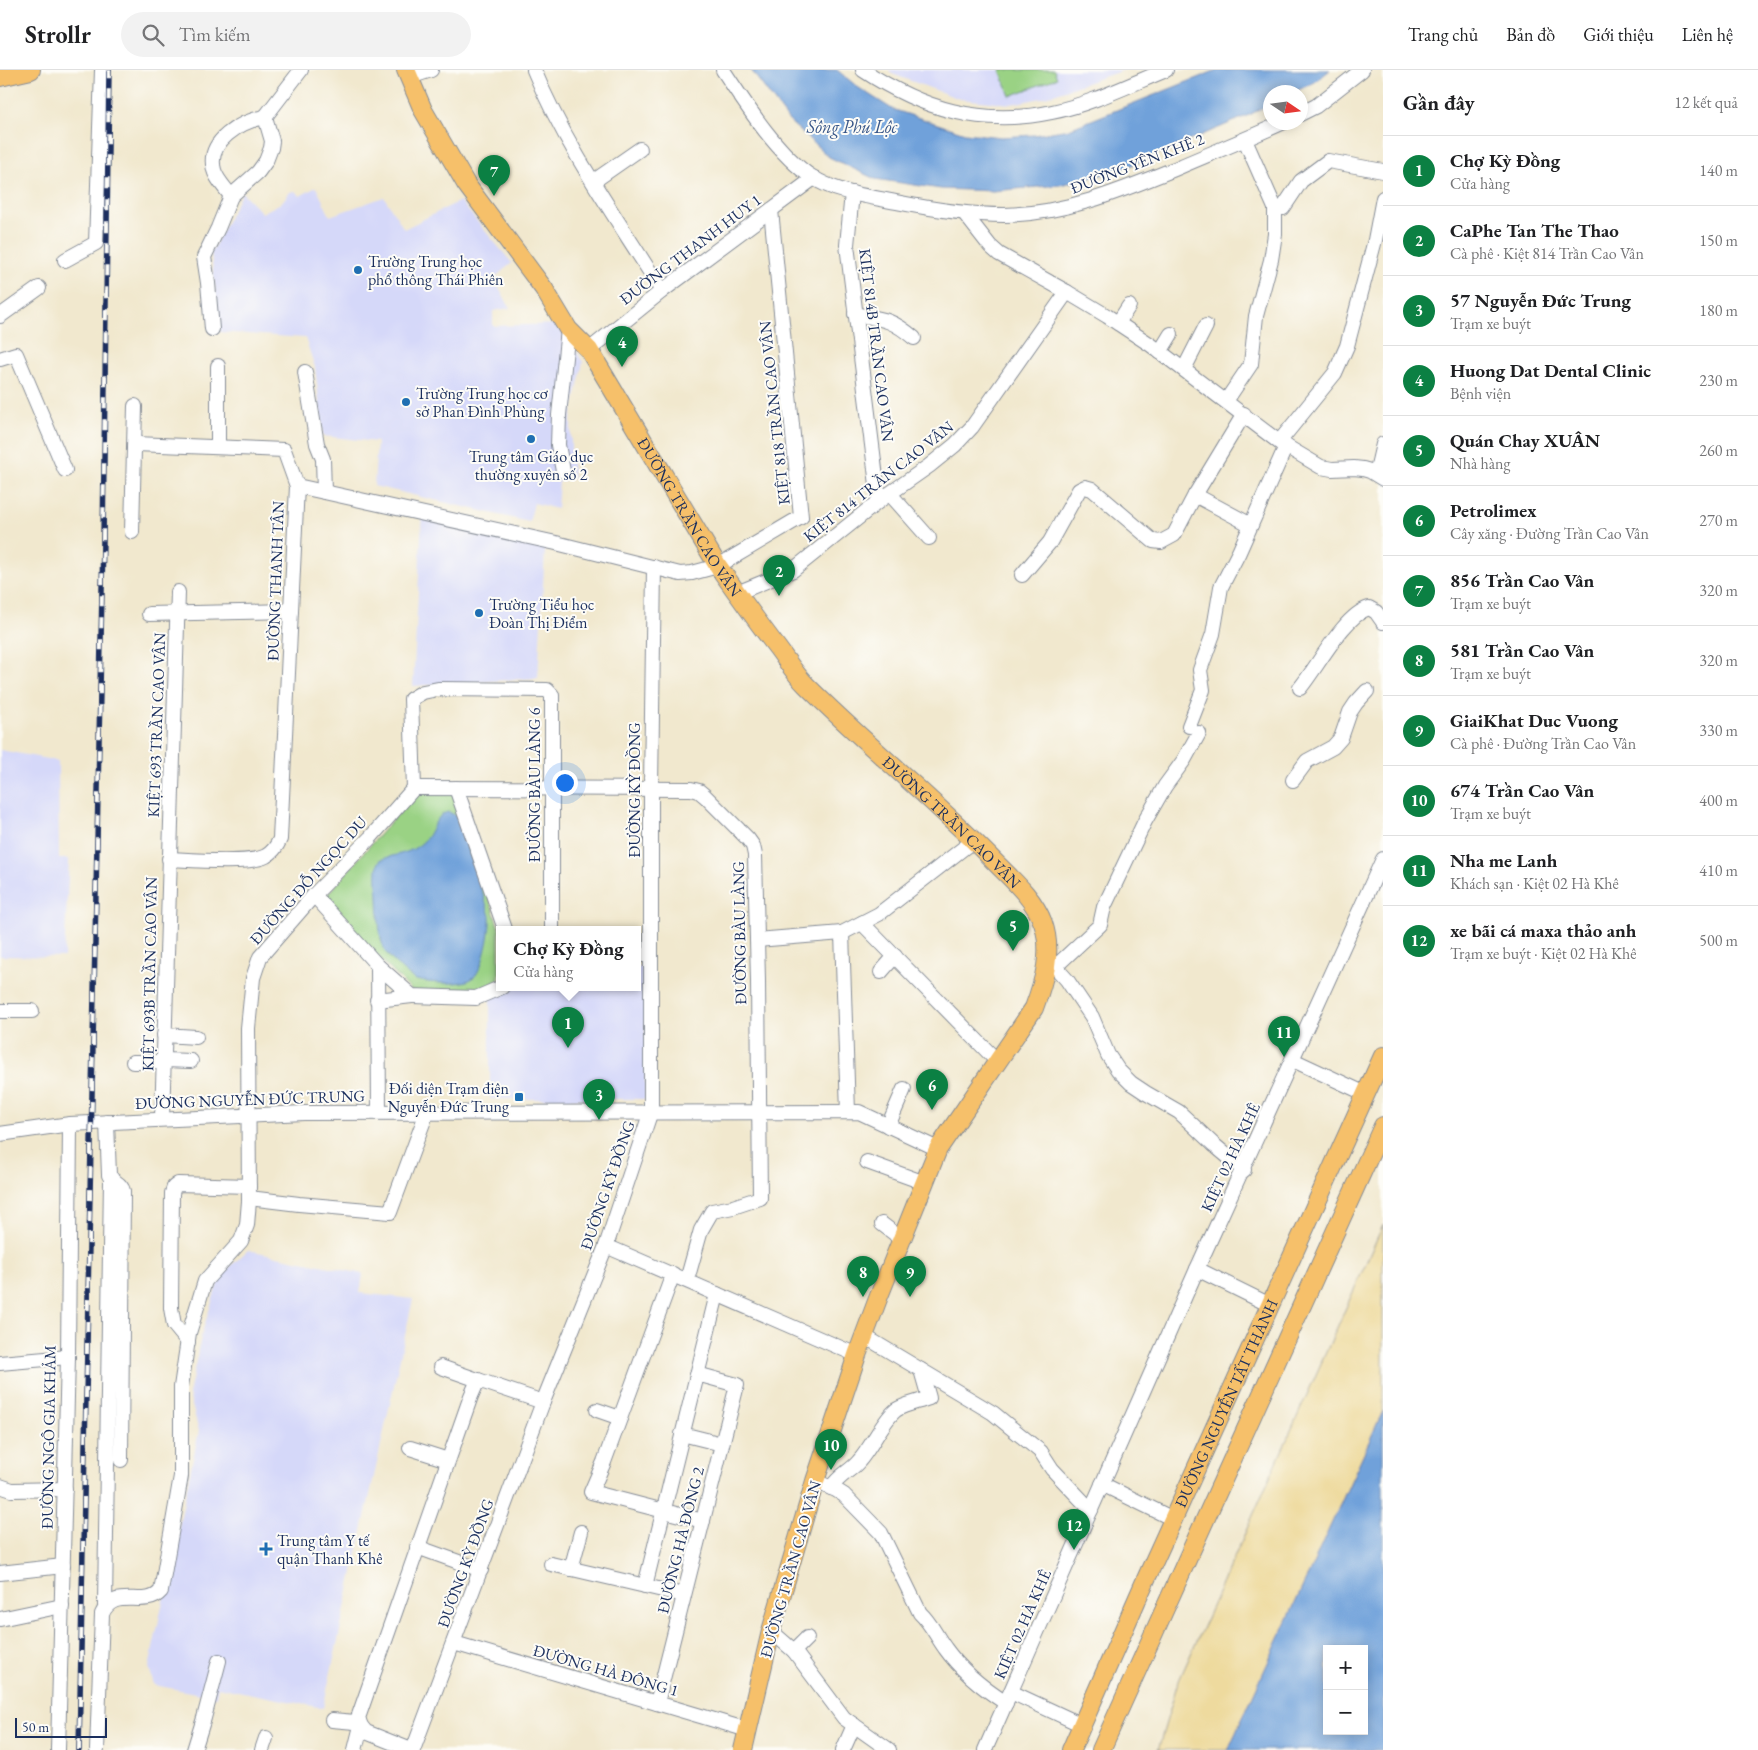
<!DOCTYPE html>
<html lang="vi">
<meta charset="utf-8">
<style>
body{margin:0;font-family:"EB Garamond",serif;background:#f2f2f2;color:#202124}
.controls{position:absolute;right:15px;bottom:15px;display:grid;overflow:hidden;border-radius:0px;box-shadow:0 2px 12px #0003}
.controls button{width:45px;height:45px;display:grid;place-items:center;padding:0;border:0;border-bottom:1px solid #e0e0e0;background:#fff;color:#202124;font:25px sans-serif}
.compass{position:absolute;left:1263px;top:15px;width:45px;height:45px;border-radius:50%;background:#fff;box-shadow:0 2px 12px #0003;rotate:103deg}
.scale{position:absolute;left:15px;bottom:12px;width:92px;box-sizing:border-box;padding-left:5px;border:2px solid #1b2f5e;border-top:0;font-size:14px;line-height:18px;white-space:nowrap;color:#1b2f5e;-webkit-text-stroke:4px #fdfcf7;paint-order:stroke}
.you{position:absolute;left:564px;top:712px;width:18px;height:18px;margin:-12px;border:4px solid #fff;border-radius:50%;background:#1a73e8;box-shadow:0 0 0 8px #1a73e833}
.badge{display:grid;place-items:center;width:32px;height:32px;border-radius:50%;background:#0b8043;color:#fff;font-size:16px;font-weight:700}
.pin{position:absolute;translate:-50% -41px;filter:drop-shadow(0 1px 2px #0008)}
.pin::after{content:'';position:absolute;top:26px;width:18px;height:15px;background:inherit;clip-path:polygon(0 0,100% 0,50% 100%)}
.popup{position:absolute;left:496px;top:856px;width:145px;height:65px;box-sizing:border-box;display:grid;place-content:center;border-radius:0px;background:#fff;filter:drop-shadow(0 1px 4px #0005);font-size:16px;white-space:nowrap;color:#757577}
.popup b{font-size:19px;color:#202124}
.popup::after{content:'';position:absolute;left:50%;top:100%;margin-left:-10px;border:10px solid transparent;border-top-color:#fff}
.list{margin:0;padding:0;list-style:none}
h2{display:flex;justify-content:space-between;align-items:center;height:65px;margin:0;padding:0 20px;font-size:21px}
h2 small{font-size:16px;font-weight:400;color:#757577}
.list li{display:grid;grid-template-columns:32px 1fr auto;gap:15px;align-items:center;box-sizing:border-box;height:70px;padding:0 20px;border-top:1px solid #e0e0e0}
.list b{display:block;font-size:19px;white-space:nowrap}
.list p{margin:0;font-size:16px;white-space:nowrap;color:#757577}
.list em{font-size:16px;font-style:normal;color:#757577}
.icon{flex:none;width:28px;height:28px;fill:none;stroke:currentColor;stroke-width:2;stroke-linecap:round;stroke-linejoin:round}
.map{position:relative;flex:none;width:1383px;height:1680px;overflow:hidden}
header{display:flex;align-items:center;gap:30px;box-sizing:border-box;height:70px;padding:0 25px;background:#fff;border-bottom:1px solid #e0e0e0}
header strong{font-size:24px}
nav{display:flex;gap:28px;margin-inline-start:auto;font-size:18px}
.search{width:350px;height:45px;background:#f2f2f2;display:flex;align-items:center;gap:12px;box-sizing:border-box;padding:0 18px;border-radius:28px;color:#757577;font-size:19px}
main{display:flex}
aside{flex:1;background:#fff}
.map>svg:first-child{display:block}
</style>
<header>
<strong>Strollr</strong>
<div class="search"><svg class="icon" aria-label="search" viewBox="0 0 24 24"><circle cx="10" cy="10" r="6"/><path d="M15 15l6 6"/></svg>Tìm kiếm</div>
<nav><a>Trang chủ</a><a>Bản đồ</a><a>Giới thiệu</a><a>Liên hệ</a></nav>
</header>
<main>
<div class="map">
<svg width="1383" height="1680" viewBox="0 0 1383 1680">
<rect width="100%" height="100%" fill="#fdfcf7"/>
<filter id="ink" filterUnits="userSpaceOnUse"><feTurbulence type="fractalNoise" baseFrequency=".02" numOctaves="2"/><feDisplacementMap in="SourceGraphic" scale="10" xChannelSelector="R" yChannelSelector="G"/><feConvolveMatrix kernelMatrix="1 2 1 2 8 2 1 2 1" color-interpolation-filters="sRGB"/></filter>
<filter id="wash" filterUnits="userSpaceOnUse"><feTurbulence type="fractalNoise" baseFrequency=".0096" numOctaves="4" result="noise"/><feDisplacementMap in="SourceGraphic" scale="20" xChannelSelector="R" yChannelSelector="G"/><feGaussianBlur stdDeviation="1.12" result="paint"/><feColorMatrix in="noise" values="0 0 0 0 0 0 0 0 0 0 0 0 0 0 0 0 0 1.4 0 .05"/><feComposite in="paint" operator="in"/></filter>
<g filter="url(#wash)">
<rect width="100%" height="100%" fill="#f1e8ce"/>
<!-- built -->
<g fill="#d5d8f9">
<path d="M889 0H1124L1042 28 1011 34 960 29 892 4Z"/>
<path d="M316 117 330 146 384 127 404 159 460 131 512 193 494 208 510 238 493 241V256L560 254 583 292 571 348V389L574 408 559 412 557 439 534 433 529 452 374 416 377 372 323 366 315 297 305 268 220 262 211 183 242 122 262 143 281 133 290 122 295 121 300 126Z"/>
<path d="M422 449 545 478 538 608 413 616Z"/>
<path d="M0 680 58 691 59 789H69L64 887 0 886Z"/>
<path d="M637 896H645V1029H490V928L511 917H637Z"/>
<path d="M248 1180 363 1204 360 1223 413 1229 323 1638 218 1617 216 1627 154 1615 149 1597 199 1361 189 1324 202 1263 220 1206Z"/>
</g>
<!-- green -->
<g fill="#9ad284" stroke="#5a8071">
<path d="M1000 0H1054L1057 8 1010 26Z"/>
<path d="M416 723H456L499 859V909L482 920 424 925 411 920 325 833 326 826Z"/>
</g>
<!-- sand -->
<path fill="#eeda9e" stroke="#84847e" d="M1383 1155V1341L1228 1680H1158L1177 1615Z"/>
<!-- water -->
<g fill="#70a1da" stroke="#46689c" fill-rule="evenodd">
<path d="M751 0H837L859 18 892 39 965 63 1001 67 1034 65 1069 59 1217 0H1330L1315 12 1294 22H1270V34L1249 45 1120 100 1060 115 993 121 941 119 875 109 829 87 789 51Z"/>
<path d="M449 742 458 747 490 846C491 859 484 899 473 908 463 916 429 913 416 910 409 907 389 888 385 881 378 867 379 844 378 828 378 817 374 800 380 790 397 783 410 785 424 771 432 763 436 743 449 742Z"/>
<path d="M1383 1341V1680H1228ZM1327 1579H1364V1661H1327Z"/>
</g>
</g>
<g filter="url(#ink)">
<g fill="none" stroke-linecap="round" stroke-linejoin="round">
<!-- minor casing -->
<g stroke="#868c96" stroke-width="16">
<g id="minor">
<path d="M534 0C566 78 618 150 662 221"/>
<path d="M723 0C746 35 778 85 812 107 836 123 868 126 896 132 931 139 968 145 1004 145 1064 144 1118 122 1172 100 1209 84 1247 69 1284 52"/>
<path d="M863 0C922 39 981 57 1052 42 1091 34 1129 15 1166 0"/>
<path d="M410 7 431 0"/>
<path d="M1300 44 1316 36 1362 0"/>
<path d="M594 111 640 79"/>
<path d="M852 123 847 175 879 431"/>
<path d="M231 126C226 119 216 109 214 100 206 71 241 51 265 47"/>
<path d="M1275 138H1283L1301 111 1328 91 1383 101"/>
<path d="M965 144 990 176 999 184 1067 222 1107 246 1151 275 1279 372 1321 397 1332 399 1354 398 1363 399 1370 401 1383 409"/>
<path d="M65 190 96 173 102 0"/>
<path d="M855 244C883 249 892 249 914 268"/>
<path d="M0 246 39 218"/>
<path d="M1118 253 1129 236"/>
<path d="M212 259 208 213 204 187 218 158 231 126 258 102 266 91 271 78 272 71 265 47 301 0"/>
<path d="M589 280 662 221 814 108"/>
<path d="M1160 282 1171 264"/>
<path d="M0 289 16 284 65 400"/>
<path d="M218 296V377"/>
<path d="M1184 299 1206 256"/>
<path d="M305 302 317 374 323 389 324 422"/>
<path d="M1226 331 1251 294 1256 246 1271 190 1275 164V138L1245 70"/>
<path d="M1279 372 1335 303 1347 276 1375 170 1383 128"/>
<path d="M135 374 284 380 297 416 280 769C277 776 273 782 266 786 249 795 190 790 169 789"/>
<path d="M563 401 558 375 559 345 568 259"/>
<path d="M1376 404 1383 374"/>
<path d="M297 416 556 473 680 504 692 503 718 496 801 447 771 140"/>
<path d="M890 424 929 468"/>
<path d="M1195 425 1251 455"/>
<path d="M132 462 135 336"/>
<path d="M1022 505 1050 472 1079 420 1085 417 1092 419 1153 471 1161 472 1174 465 1195 425 1244 344"/>
<path d="M737 523 793 500 879 431 929 396 955 375 972 357 1067 222"/>
<path d="M149 544 291 541"/>
<path d="M1300 618C1317 598 1344 545 1369 538L1376 542 1383 552"/>
<path d="M1189 656 1203 620 1200 600 1213 564 1221 517 1239 482 1286 376"/>
<path d="M1293 710 1307 691 1333 677 1341 668 1350 642 1356 633 1367 621"/>
<path d="M414 718 691 719 699 721 705 726 748 769 753 776 755 785 758 911 760 1128 733 1137 712 1141 701 1160 687 1210"/>
<path d="M456 718 505 859"/>
<path d="M314 825 378 896 412 926 476 928 502 917"/>
<path d="M862 853 997 991"/>
<path d="M842 863 848 1042"/>
<path d="M757 870 842 863 879 844 974 770"/>
<path d="M637 885H651"/>
<path d="M1048 889 1067 910 1092 947 1108 985 1118 1000 1131 1013 1146 1023 1179 1042 1213 1074 1244 1100"/>
<path d="M378 896 379 1042"/>
<path d="M1055 897 1100 855 1104 837 1145 751 1165 716 1184 690 1199 663"/>
<path d="M881 902 895 886"/>
<path d="M377 930 412 926"/>
<path d="M0 941H32"/>
<path d="M164 965 196 967"/>
<path d="M164 990 191 991"/>
<path d="M1293 990 1366 1024"/>
<path d="M133 992H164"/>
<path d="M162 1049 178 522"/>
<path d="M107 1052 109 1105C113 1113 121 1112 123 1121L121 1390"/>
<path d="M888 1056 904 1019"/>
<path d="M0 1064 70 1054 304 1043 859 1042 938 1079"/>
<path d="M867 1092 925 1113"/>
<path d="M249 1128 299 1134 390 1142 427 1042"/>
<path d="M882 1154 895 1164 901 1172"/>
<path d="M606 1176 857 1285"/>
<path d="M1197 1199 1270 1235"/>
<path d="M673 1204 604 1392 591 1422 703 1451"/>
<path d="M864 1266 993 1343 1041 1382 1052 1399 1091 1440"/>
<path d="M188 1272 174 1255 171 1238 172 1123 174 1117 178 1114 249 1116"/>
<path d="M0 1293 68 1287"/>
<path d="M441 1297 478 1310"/>
<path d="M597 1340 620 1348"/>
<path d="M682 1364 722 1374"/>
<path d="M410 1378 448 1390"/>
<path d="M815 1411 836 1420 844 1425 881 1463 920 1543C931 1553 936 1566 945 1578 960 1599 984 1619 1006 1633"/>
<path d="M1102 1414 1173 1449"/>
<path d="M0 1416 12 1420 65 1419"/>
<path d="M831 1418C840 1404 850 1402 859 1391 871 1378 883 1350 896 1340 905 1334 919 1332 929 1328L921 1300"/>
<path d="M417 1477 481 1500"/>
<path d="M551 1494 684 1525"/>
<path d="M571 1499 581 1462"/>
<path d="M0 1503 63 1496"/>
<path d="M645 1516 717 1224"/>
<path d="M105 1535 111 1108"/>
<path d="M0 1549 62 1536"/>
<path d="M771 1561 794 1581 844 1648 889 1680"/>
<path d="M454 1573 748 1660"/>
<path d="M794 1581 807 1568"/>
<path d="M1011 1622 1082 1655"/>
<path d="M657 1633 737 1315 697 1304"/>
<path d="M332 1650 355 1652 359 1651"/>
<path d="M58 1680 68 1287 70 1054"/>
<path d="M97 1680 102 1544C114 1515 145 1540 161 1521L181 1406V1317L189 1263 205 1211 241 1171 247 1155 249 1131 248 958 253 908 260 887 314 825 370 768 414 718 411 629 423 622 438 619 547 620 552 625V859"/>
<path d="M194 1680 204 1648 219 1591"/>
<path d="M262 1680 266 1668"/>
<path d="M355 1680 361 1656"/>
<path d="M411 1680 366 1662 361 1656 358 1648 471 1326 478 1310 543 1332"/>
<path d="M413 1680 543 1332 606 1176 651 1041V718L654 497"/>
<path d="M843 1680 854 1655"/>
<path d="M985 1680 1197 1199 1383 789"/>
</g>
</g>
<!-- major casing -->
<g stroke="#868c96" stroke-width="20">
<g id="major">
<path id="s1" d="M406 0 423 40 466 114 544 219 568 259 589 280 718 496C737 523 756 550 776 576 786 589 795 604 806 615 865 674 930 726 989 786 1008 806 1033 826 1043 853 1053 882 1044 911 1034 938L938 1079 879 1226 857 1285 815 1411 771 1561 743 1680"/>
<path d="M0 7 31 0"/>
<path id="s2" d="M1071 1680 1146 1509 1383 986"/>
<path d="M1101 1680 1383 1056"/>
</g>
</g>
<!-- minor -->
<use href="#minor" stroke="#fff" stroke-width="14"/>
<!-- major -->
<use href="#major" stroke="#f6c06b" stroke-width="18"/>
<!-- rail casing -->
<g stroke="#1b2f5e" stroke-width="5.5">
<path id="rail" d="M79 1680 103 470 109 0"/>
</g>
<!-- rail -->
<use href="#rail" stroke="#fdfcf7" stroke-width="4" stroke-dasharray="11" stroke-linecap="butt"/>
</g>
</g>
<!-- markers -->
<g fill="#1f6fb2" stroke="#fdfcf7" stroke-width="2">
<circle cx="358" cy="200" r="5"/>
<circle cx="406" cy="332" r="5"/>
<circle cx="531" cy="369" r="5"/>
<circle cx="479" cy="543" r="5"/>
<rect x="514" y="1022" width="10" height="10" rx="2.5"/>
<path d="M263.5 1471.5h5v5h5v5h-5v5h-5v-5h-5v-5h5z"/>
</g>
<g text-anchor="middle" stroke-width="4" stroke-linejoin="round" paint-order="stroke">
<!-- street labels -->
<g font-size="16" fill="#1b2f5e" stroke="#fdfcf7">
<text transform="translate(1137 93) rotate(-21)" y="6">ĐƯỜNG YÊN KHÊ 2</text>
<text transform="translate(690 179) rotate(-37)" y="6">ĐƯỜNG THANH HUY 1</text>
<text transform="translate(877 275) rotate(83)" y="6">KIỆT 814B TRẦN CAO VÂN</text>
<text transform="translate(774 343) rotate(-96)" y="6">KIỆT 818 TRẦN CAO VÂN</text>
<text transform="translate(878 411) rotate(-38)" y="6">KIỆT 814 TRẦN CAO VÂN</text>
<text dy="6" stroke="none"><textPath href="#s1" startOffset="531">ĐƯỜNG TRẦN CAO VÂN</textPath></text>
<text transform="translate(275 511) rotate(-88)" y="6">ĐƯỜNG THANH TÂN</text>
<text transform="translate(156 655) rotate(-88)" y="6">KIỆT 693 TRẦN CAO VÂN</text>
<text transform="translate(534 715) rotate(-90)" y="6">ĐƯỜNG BÀU LÀNG 6</text>
<text transform="translate(634 720) rotate(-90)" y="6">ĐƯỜNG KỲ ĐỒNG</text>
<text dy="6" stroke="none"><textPath href="#s1" startOffset="936">ĐƯỜNG TRẦN CAO VÂN</textPath></text>
<text transform="translate(308 810) rotate(-48)" y="6">ĐƯỜNG ĐỖ NGỌC DU</text>
<text transform="translate(739 863) rotate(-91)" y="6">ĐƯỜNG BÀU LÀNG</text>
<text transform="translate(149 904) rotate(-89)" y="6">KIỆT 693B TRẦN CAO VÂN</text>
<text transform="translate(250 1029) rotate(-2)" y="6">ĐƯỜNG NGUYỄN ĐỨC TRUNG</text>
<text transform="translate(1230 1087) rotate(-65)" y="6">KIỆT 02 HÀ KHÊ</text>
<text transform="translate(607 1115) rotate(-71)" y="6">ĐƯỜNG KỲ ĐỒNG</text>
<text dy="6" stroke="none"><textPath href="#s2" startOffset="380">ĐƯỜNG NGUYỄN TẤT THÀNH</textPath></text>
<text transform="translate(48 1367) rotate(-89)" y="6">ĐƯỜNG NGÔ GIA KHẢM</text>
<text transform="translate(680 1470) rotate(-76)" y="6">ĐƯỜNG HÀ ĐÔNG 2</text>
<text transform="translate(465 1493) rotate(-70)" y="6">ĐƯỜNG KỲ ĐỒNG</text>
<text transform="translate(790 1499) rotate(-74)" y="6">ĐƯỜNG TRẦN CAO VÂN</text>
<text transform="translate(1022 1554) rotate(-66)" y="6">KIỆT 02 HÀ KHÊ</text>
<text transform="translate(606 1600) rotate(16)" y="6">ĐƯỜNG HÀ ĐÔNG 1</text>
</g>
<!-- poi labels -->
<g font-size="16" fill="#1b2f5e" stroke="#fdfcf7" text-anchor="start">
<text x="368" y="197">Trường Trung học<tspan x="368" dy="18">phổ thông Thái Phiên</tspan></text>
<text x="416" y="329">Trường Trung học cơ<tspan x="416" dy="18">sở Phan Đình Phùng</tspan></text>
<text x="531" y="392" text-anchor="middle">Trung tâm Giáo dục<tspan x="531" dy="18">thường xuyên số 2</tspan></text>
<text x="489" y="540">Trường Tiểu học<tspan x="489" dy="18">Đoàn Thị Điểm</tspan></text>
<text x="509" y="1024" text-anchor="end">Đối diện Trạm điện<tspan x="509" dy="18">Nguyễn Đức Trung</tspan></text>
<text x="277" y="1476">Trung tâm Y tế<tspan x="277" dy="18">quận Thanh Khê</tspan></text>
</g>
<!-- water labels -->
<g font-size="18" font-style="italic" fill="#395789" stroke="#fdfcf7">
<text x="852" y="63">Sông Phú Lộc</text>
</g>
</g>
</svg>
<div class="controls">
<button>+</button>
<button>−</button>
</div>
<svg class="compass" viewBox="-18 -18 36 36"><path d="M0-13l5 13h-10z" fill="#e53935"/><path d="M0 13l5-13h-10z" fill="#757577"/></svg>
<div class="scale">50 m</div>
<div class="you"></div>
<div class="pin badge" style="left:568px;top:978px">1</div>
<div class="popup"><b>Chợ Kỳ Đồng</b>Cửa hàng</div>
<div class="pin badge" style="left:779px;top:526px">2</div>
<div class="pin badge" style="left:599px;top:1050px">3</div>
<div class="pin badge" style="left:622px;top:297px">4</div>
<div class="pin badge" style="left:1013px;top:881px">5</div>
<div class="pin badge" style="left:932px;top:1040px">6</div>
<div class="pin badge" style="left:494px;top:126px">7</div>
<div class="pin badge" style="left:863px;top:1227px">8</div>
<div class="pin badge" style="left:910px;top:1227px">9</div>
<div class="pin badge" style="left:831px;top:1400px">10</div>
<div class="pin badge" style="left:1284px;top:987px">11</div>
<div class="pin badge" style="left:1074px;top:1480px">12</div>
</div>
<aside>
<h2>Gần đây<small>12 kết quả</small></h2>
<ul class="list">
<li><span class="badge">1</span><div><b>Chợ Kỳ Đồng</b><p>Cửa hàng</p></div><em>140 m</em></li>
<li><span class="badge">2</span><div><b>CaPhe Tan The Thao</b><p>Cà phê · Kiệt 814 Trần Cao Vân</p></div><em>150 m</em></li>
<li><span class="badge">3</span><div><b>57 Nguyễn Đức Trung</b><p>Trạm xe buýt</p></div><em>180 m</em></li>
<li><span class="badge">4</span><div><b>Huong Dat Dental Clinic</b><p>Bệnh viện</p></div><em>230 m</em></li>
<li><span class="badge">5</span><div><b>Quán Chay XUÂN</b><p>Nhà hàng</p></div><em>260 m</em></li>
<li><span class="badge">6</span><div><b>Petrolimex</b><p>Cây xăng · Đường Trần Cao Vân</p></div><em>270 m</em></li>
<li><span class="badge">7</span><div><b>856 Trần Cao Vân</b><p>Trạm xe buýt</p></div><em>320 m</em></li>
<li><span class="badge">8</span><div><b>581 Trần Cao Vân</b><p>Trạm xe buýt</p></div><em>320 m</em></li>
<li><span class="badge">9</span><div><b>GiaiKhat Duc Vuong</b><p>Cà phê · Đường Trần Cao Vân</p></div><em>330 m</em></li>
<li><span class="badge">10</span><div><b>674 Trần Cao Vân</b><p>Trạm xe buýt</p></div><em>400 m</em></li>
<li><span class="badge">11</span><div><b>Nha me Lanh</b><p>Khách sạn · Kiệt 02 Hà Khê</p></div><em>410 m</em></li>
<li><span class="badge">12</span><div><b>xe bãi cá maxa thảo anh</b><p>Trạm xe buýt · Kiệt 02 Hà Khê</p></div><em>500 m</em></li>
</ul>
</aside>
</main>
